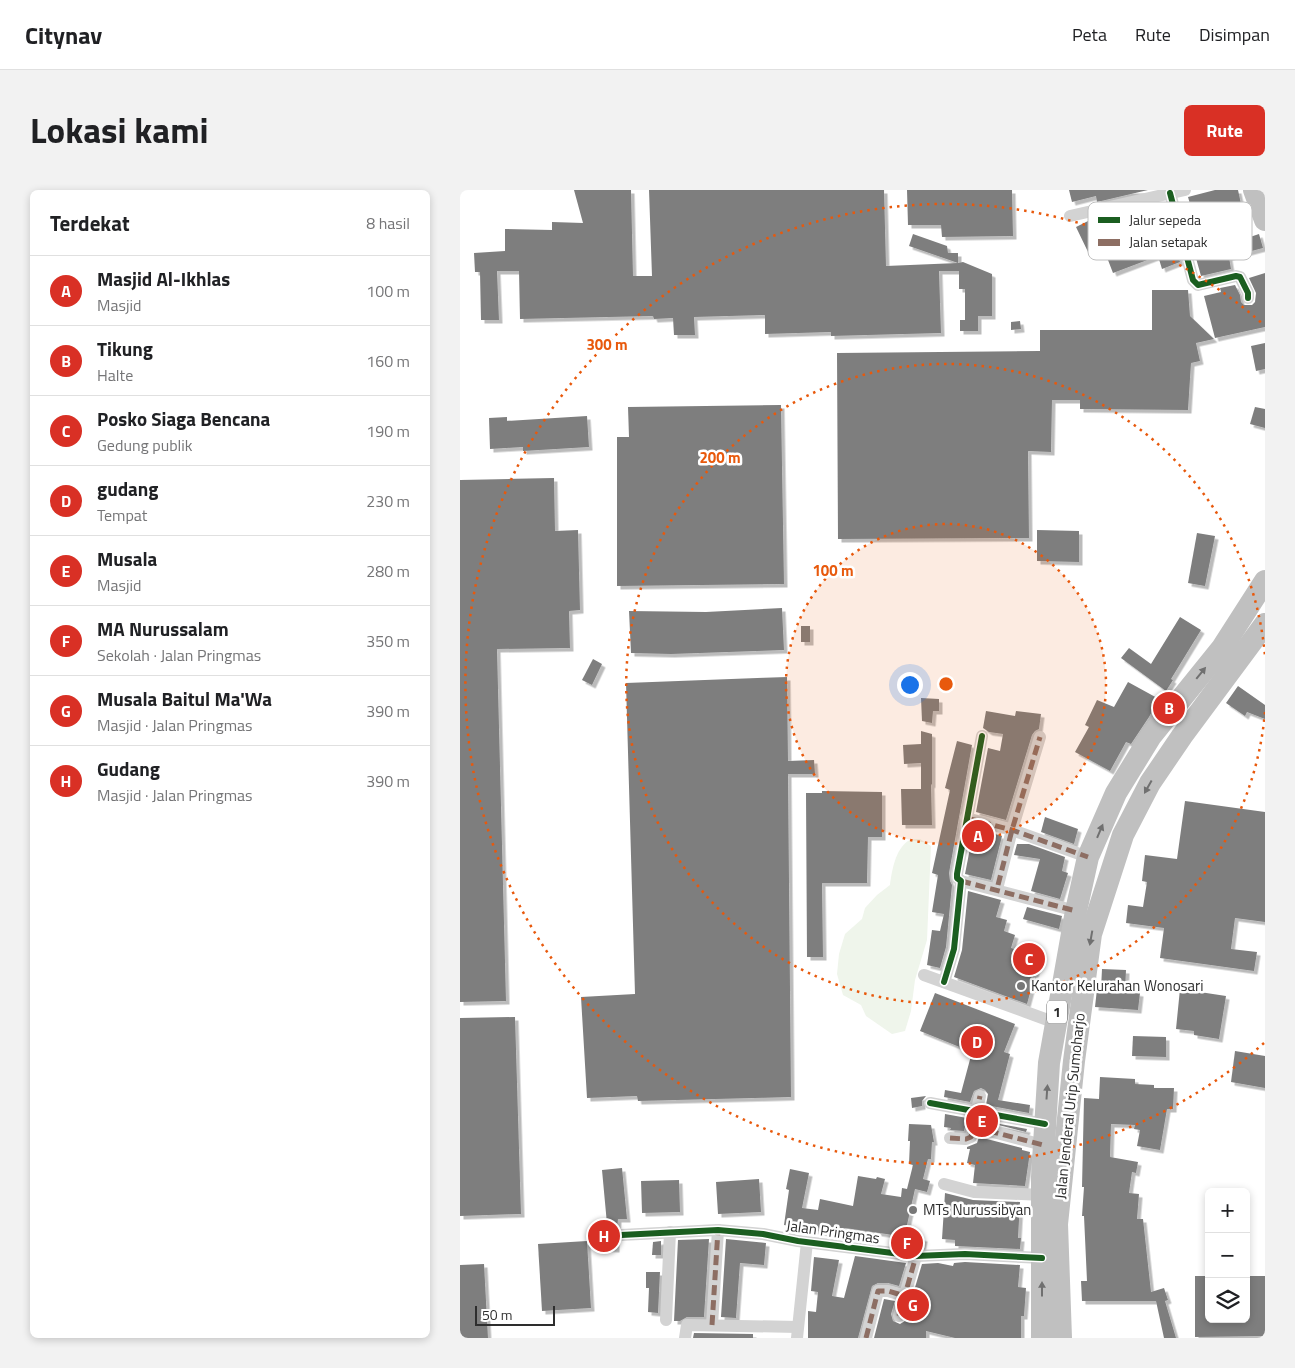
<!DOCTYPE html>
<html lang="id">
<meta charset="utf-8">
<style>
body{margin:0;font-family:"Titillium Web",sans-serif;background:#f2f2f2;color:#202124}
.controls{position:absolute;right:15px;bottom:15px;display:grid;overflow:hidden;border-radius:8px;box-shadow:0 2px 8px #0003}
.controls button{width:45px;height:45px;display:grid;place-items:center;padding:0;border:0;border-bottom:1px solid #e0e0e0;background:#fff;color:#202124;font:25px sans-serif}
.scale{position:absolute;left:15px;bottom:12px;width:80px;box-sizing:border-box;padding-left:5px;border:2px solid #2e2e2e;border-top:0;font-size:14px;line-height:18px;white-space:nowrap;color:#2e2e2e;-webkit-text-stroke:4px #fff;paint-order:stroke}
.you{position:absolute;left:449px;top:494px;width:18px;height:18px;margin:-12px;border:4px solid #fff;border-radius:50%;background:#1a73e8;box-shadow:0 0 0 8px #1a73e833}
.badge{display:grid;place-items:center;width:32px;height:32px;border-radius:50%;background:#d93025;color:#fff;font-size:16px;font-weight:700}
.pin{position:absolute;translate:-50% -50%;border:2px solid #fff;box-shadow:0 1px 5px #0006}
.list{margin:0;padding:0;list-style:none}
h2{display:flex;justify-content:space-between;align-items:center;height:65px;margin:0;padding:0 20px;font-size:21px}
h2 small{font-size:16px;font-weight:400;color:#757577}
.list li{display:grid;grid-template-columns:32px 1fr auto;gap:15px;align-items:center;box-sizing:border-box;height:70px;padding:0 20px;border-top:1px solid #e0e0e0}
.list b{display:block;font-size:19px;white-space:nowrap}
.list p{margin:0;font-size:16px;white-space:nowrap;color:#757577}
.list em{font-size:16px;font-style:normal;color:#757577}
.icon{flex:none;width:28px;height:28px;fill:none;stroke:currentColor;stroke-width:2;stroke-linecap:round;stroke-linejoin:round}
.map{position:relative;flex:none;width:805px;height:1148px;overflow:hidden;border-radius:8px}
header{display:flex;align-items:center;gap:30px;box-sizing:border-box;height:70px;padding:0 25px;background:#fff;border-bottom:1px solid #e0e0e0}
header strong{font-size:24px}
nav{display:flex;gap:28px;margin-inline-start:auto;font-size:18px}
.intro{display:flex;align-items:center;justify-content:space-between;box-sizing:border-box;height:120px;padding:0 30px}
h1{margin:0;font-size:35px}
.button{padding:12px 22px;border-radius:8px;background:#d93025;color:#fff;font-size:18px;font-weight:700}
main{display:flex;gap:30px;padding:0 30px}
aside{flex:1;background:#fff;border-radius:8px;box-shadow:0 2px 8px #0003}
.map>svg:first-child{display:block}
</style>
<header>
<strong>Citynav</strong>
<nav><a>Peta</a><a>Rute</a><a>Disimpan</a></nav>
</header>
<div class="intro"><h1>Lokasi kami</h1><a class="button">Rute</a></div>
<main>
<aside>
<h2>Terdekat<small>8 hasil</small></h2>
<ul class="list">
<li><span class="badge">A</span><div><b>Masjid Al-Ikhlas</b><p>Masjid</p></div><em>100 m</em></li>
<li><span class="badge">B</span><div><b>Tikung</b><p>Halte</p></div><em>160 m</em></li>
<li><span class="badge">C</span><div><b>Posko Siaga Bencana</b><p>Gedung publik</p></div><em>190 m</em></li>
<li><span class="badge">D</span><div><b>gudang</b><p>Tempat</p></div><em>230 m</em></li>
<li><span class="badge">E</span><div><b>Musala</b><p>Masjid</p></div><em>280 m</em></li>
<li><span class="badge">F</span><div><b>MA Nurussalam</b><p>Sekolah · Jalan Pringmas</p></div><em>350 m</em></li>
<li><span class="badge">G</span><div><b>Musala Baitul Ma'Wa</b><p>Masjid · Jalan Pringmas</p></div><em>390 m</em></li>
<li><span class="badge">H</span><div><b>Gudang</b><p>Masjid · Jalan Pringmas</p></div><em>390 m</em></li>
</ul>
</aside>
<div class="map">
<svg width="805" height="1148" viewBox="0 0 805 1148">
<defs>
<filter id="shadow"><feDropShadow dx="3.5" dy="3.5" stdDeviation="0" flood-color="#0004"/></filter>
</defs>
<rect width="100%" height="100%" fill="#fff"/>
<!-- green -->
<path fill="#eff5eb" d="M460 649 471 656 467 750 455 790 451 821 445 841 432 844 406 826 401 815 383 805 377 784 379 764 385 744 402 729 405 718 417 705 430 695C432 681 435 660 448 651 451 649 456 649 460 649Z"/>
<!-- building -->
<g fill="#7e7e7e" filter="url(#shadow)">
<path d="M114 0H171L173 86H192L189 0H424L426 76 498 73 449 56 453 44 487 56 488 63H498V73L503 72 532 84V126H518V141H500V130H505V99H499V81H479L481 143 371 146V142L305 144V125L234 127 235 145H214L213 128 194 129 193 126 60 129 59 81H37L39 130H21L20 82H15L14 63 45 61V39L92 40V32L123 33Z"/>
<path d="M447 0H552L553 46 482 47 481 35H448Z"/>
<path d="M609 0H688L637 12 636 6 612 12Z"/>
<path d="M755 0H778L781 14 776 15 784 49 799 44 803 58 769 67 771 79 741 86 727 36 736 35 728 7Z"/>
<path d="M641 27 645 51 655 61H659L712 44 720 72 702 79 698 66 653 83 643 57 629 64 616 37 630 30Z"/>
<path d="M805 83V137L755 148 744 106 761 102 760 98 775 95 780 105 781 112 784 115H792L795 112 796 103 789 88Z"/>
<path d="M692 100H728L730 126 754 149 736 153 740 171 731 173 728 220 620 219V210H592L591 262 568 261 569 348 378 349 377 163 580 161V140H692Z"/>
<path d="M560 131 561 139 551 140V132Z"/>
<path d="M805 153V179L796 181 791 156Z"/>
<path d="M321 215 324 394 157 396V247H169L168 217Z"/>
<path d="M795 217 805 219V238L790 234Z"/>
<path d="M127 226 129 257 63 261V257L30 259 29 228 47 227V231Z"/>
<path d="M94 288 95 341 118 340 120 420 109 421 110 458 37 459 46 811 0 812V290Z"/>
<path d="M577 340 619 341V372L577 371Z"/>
<path d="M737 343 755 346 745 396 728 393Z"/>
<path d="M322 418 324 460 211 464 171 463 169 421 246 422Z"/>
<path d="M720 427 741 440 711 489 713 490 706 501 661 468 669 458 691 474Z"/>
<rect x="341" y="436" width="9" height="16"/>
<path d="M133 469 142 474 132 495 122 490Z"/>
<path d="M327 487 328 571 354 570 355 584H328L331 907 178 911 177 906 127 908 121 807 175 804 166 493Z"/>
<path d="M668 492 699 509 689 527 671 554 666 552 650 581 615 562 629 537 625 535 637 510 654 517Z"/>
<path d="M778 496 805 515V529L787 522 785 526 766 513Z"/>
<path d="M461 508 479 509V521H473L472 533 462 531Z"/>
<path d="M526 521 555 526 556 521 581 524 579 539 575 541 572 545 546 630 516 622 528 558 540 561 543 544 529 542 523 538Z"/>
<path d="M461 541 472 544V595L471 594 472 635H442L441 599H461V573L444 574 443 555 461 554Z"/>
<path d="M497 551 512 555 489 683 490 691 492 695 486 757 480 778 467 775 472 740 480 741 484 724 472 722 478 685 472 683 490 600 485 598Z"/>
<path d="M362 601 422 602V647H408L407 693H362L363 767H347L346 603H362Z"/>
<path d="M725 611 805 622V732L775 728 771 759 797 762 794 781 700 768 704 738 666 733 668 715 683 717 687 692 682 691 685 665 717 669Z"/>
<path d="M585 627 618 639 614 654 581 642Z"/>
<path d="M514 638 542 646 531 690 505 684Z"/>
<path d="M557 654H569L605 667 602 681 608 683 600 709 571 701 580 669 554 665Z"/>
<path d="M508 701 541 710 536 727 547 730 544 741 555 745 551 758 580 766 567 814 494 787 502 760Z"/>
<path d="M567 717 602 726 599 739 563 729Z"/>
<path d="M642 779 666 780 665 801 680 803 678 820 635 817 637 799H641Z"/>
<path d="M720 799 766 806 759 849 734 845V841L716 839Z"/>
<path d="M475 803 555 834 544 862 550 864 538 910 570 915 569 923 526 915 528 904 525 900 521 898 514 901 510 912 484 907 485 900 501 903 512 862 460 841Z"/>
<path d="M55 827 61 1024 0 1026V828Z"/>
<path d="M673 846 706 847V867L672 866Z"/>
<path d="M775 861 805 866V898L771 892Z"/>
<path d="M640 887 675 889V894L694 895V898H714L713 919H707L700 960 677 956 680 940 674 939 675 935 651 934 650 967 678 972 676 983 672 982 669 1003 679 1004 677 1029H683L691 1102 704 1098 708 1110 705 1111 716 1148H704L696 1111H622L621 1091H627L624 1026H622L624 997H622L624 908 639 909Z"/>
<path d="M466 906 462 911V916L452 918 451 908Z"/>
<path d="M485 924 507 928 504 941 490 940 491 938 484 937Z"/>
<path d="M523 931 567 939 566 942Z"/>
<path d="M449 934 471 935 474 952H472L471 969H468L463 989 470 991 467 1002 455 999 445 1044 464 1048 462 1058 430 1055 433 1045 385 1038 383 1046 324 1035 329 1000 326 999 330 979 349 983 342 1018 358 1020 360 1009 393 1016 398 986 416 989 417 987 425 989 421 1004 441 1007 442 998 447 999 453 975 449 974 450 951H448Z"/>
<path d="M519 947 562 958V960L570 962 565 996 513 993 515 975 507 973 510 959H507V957L517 953Z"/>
<path d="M162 978 167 1029H158L157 1038 153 1045 156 1051V1059L131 1057 133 1033 147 1034 142 980Z"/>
<path d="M299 989 301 1022 258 1024 256 992Z"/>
<path d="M219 990 220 1022 182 1023 181 991Z"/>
<path d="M485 1003 513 1010 560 1012 558 1048H561L560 1059 495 1056V1050L482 1049Z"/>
<path d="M249 1049 244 1127H227L220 1131H214L218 1050Z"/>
<path d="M266 1049 306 1053 304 1075 280 1073 276 1128 261 1127Z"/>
<path d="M127 1051 131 1118 82 1121 78 1054Z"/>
<path d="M201 1051V1065H192L193 1052Z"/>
<path d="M395 1066 446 1073 439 1096 428 1093H418L412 1096 398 1148H348V1121L356 1122 358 1102 351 1101 354 1067 379 1070 372 1106 384 1108Z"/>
<path d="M505 1072 560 1075 558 1097 566 1098 564 1126H561V1148H495L466 1141V1148H414L424 1109 435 1111 431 1124 433 1131 440 1134 445 1131 462 1074 478 1073 493 1076 494 1073Z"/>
<path d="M24 1074 28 1148H0V1075Z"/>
<path d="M186 1082H200L198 1123 188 1122 189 1098H186Z"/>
<path d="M735 1086H749V1129H786V1086H805V1146L735 1147Z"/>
<path d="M234 1143 293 1144V1148H233Z"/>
</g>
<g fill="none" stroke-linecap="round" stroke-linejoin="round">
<!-- street -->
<g stroke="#d3d3d3" stroke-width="12">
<path d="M710 3 733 90 738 95 776 86 780 87 788 103V108"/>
<path d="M647 18 653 49 657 53 718 34"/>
<path d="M610 26 725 0"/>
<path d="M506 628 552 640 628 667"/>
<path d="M501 691 616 721"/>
<path d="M538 695 552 640 580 547"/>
<path d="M464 785 596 833"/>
<path d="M484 792 494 759 501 691 497 688V684L522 546"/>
<path d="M470 913 585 934"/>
<path d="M514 937 583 955"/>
<path d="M490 948 506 949 511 947 520 906"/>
<path d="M484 994 514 1002 582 1005"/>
<path d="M161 1045 258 1040 303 1044 338 1051 456 1066 505 1064 582 1068"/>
<path d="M439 1126 456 1066"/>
<path d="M206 1130 210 1042"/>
<path d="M252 1135 258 1040"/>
<path d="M225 1148 227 1135 338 1137"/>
<path d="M337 1148 347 1052"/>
<path d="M406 1148 418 1101H428L445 1106"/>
</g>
<!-- highway -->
<g stroke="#c0c0c0" stroke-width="22">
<path d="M794 0 805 30"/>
<path d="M582 1148V987L589 873 616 721 628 667 656 603 691 546 762 458 805 391"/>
<path d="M601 1148 597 1034 614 871 631 744 663 645 690 593 722 546 805 434"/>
</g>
<!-- quiet -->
<g stroke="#8d6e63" stroke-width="5" stroke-dasharray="10 5" stroke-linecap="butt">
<path d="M647 18 653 49 657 53 718 34 719 38"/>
<path d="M506 628 552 640 628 667"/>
<path d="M501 691 616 721"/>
<path d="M538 695 552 640 580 547"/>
<path d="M514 937 583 955"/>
<path d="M490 948 506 949 511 947 520 906"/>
<path d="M439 1126 456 1066"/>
<path d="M252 1135 258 1040"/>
<path d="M406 1148 418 1101H428L445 1106"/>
</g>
<!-- cycleway casing -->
<g stroke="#fff" stroke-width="9">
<g id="cycleway">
<path d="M710 3 733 90 738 95 776 86 780 87 788 103V108"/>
<path d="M484 792 494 759 501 691 497 688V684L522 546"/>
<path d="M470 913 585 934"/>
<path d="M161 1045 258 1040 303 1044 338 1051 456 1066 505 1064 582 1068"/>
</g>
</g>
<!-- cycleway -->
<use href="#cycleway" stroke="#1b5e20" stroke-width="6"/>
</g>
<!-- one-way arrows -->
<defs><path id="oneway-solid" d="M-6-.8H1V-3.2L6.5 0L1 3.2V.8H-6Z" transform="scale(1.25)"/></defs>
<g fill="#707070">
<use href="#oneway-solid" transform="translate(741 483) rotate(-51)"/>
<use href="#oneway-solid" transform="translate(688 597) rotate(119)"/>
<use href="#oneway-solid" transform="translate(640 641) rotate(-67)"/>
<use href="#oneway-solid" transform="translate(631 748) rotate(100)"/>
<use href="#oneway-solid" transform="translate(587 902) rotate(-86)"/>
<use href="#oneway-solid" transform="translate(582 1099) rotate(-90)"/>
</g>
<!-- distance rings -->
<circle cx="486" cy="494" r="160" fill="#e8590c" fill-opacity=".12"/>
<g fill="none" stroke="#e8590c" stroke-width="2.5" stroke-dasharray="2.5 5">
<circle cx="486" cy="494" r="160"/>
<path d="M805 522A320 320 0 1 1 805 466"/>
<path d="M804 853A480 480 0 1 1 804 135"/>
</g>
<!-- markers -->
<g fill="#777" stroke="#fff" stroke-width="2">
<circle cx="561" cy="796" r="5"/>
<circle cx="453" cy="1020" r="5"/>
</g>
<g text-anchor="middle" stroke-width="5" stroke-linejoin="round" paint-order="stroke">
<!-- shield labels -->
<rect fill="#fff" stroke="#6d6d6d" stroke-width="1" x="587" y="810.5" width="20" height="23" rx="4"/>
<g font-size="14" font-weight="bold" fill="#2e2e2e">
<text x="597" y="827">1</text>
</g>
<!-- poi labels -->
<g font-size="15" fill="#2e2e2e" stroke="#fff" text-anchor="start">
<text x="571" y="801">Kantor Kelurahan Wonosari</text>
<text x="463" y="1025">MTs Nurussibyan</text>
</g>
<!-- street labels -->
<g font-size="15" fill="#2e2e2e" stroke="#fff">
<text transform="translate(610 916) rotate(-84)" y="5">Jalan Jenderal Urip Sumoharjo</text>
<text transform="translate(373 1042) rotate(8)" y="5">Jalan Pringmas</text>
</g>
</g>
<!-- legend -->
<rect x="628" y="12" width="164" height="58" rx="8" fill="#fff" stroke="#c0c0c0" stroke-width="1"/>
<rect x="638" y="27" width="22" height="6" fill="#1b5e20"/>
<rect x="638" y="49" width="22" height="7" fill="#8d6e63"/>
<g font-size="14" fill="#2e2e2e">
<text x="669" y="35">Jalur sepeda</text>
<text x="669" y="57">Jalan setapak</text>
</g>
<circle cx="486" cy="494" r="8" fill="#e8590c" stroke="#fff" stroke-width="2.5"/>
<g font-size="15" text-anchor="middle" font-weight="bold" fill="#e8590c" stroke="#fff" stroke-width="5" stroke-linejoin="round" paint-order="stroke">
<text x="147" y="160">300 m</text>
<text x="260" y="273">200 m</text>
<text x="373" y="386">100 m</text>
</g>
</svg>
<div class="controls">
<button>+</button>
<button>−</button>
<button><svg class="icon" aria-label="layers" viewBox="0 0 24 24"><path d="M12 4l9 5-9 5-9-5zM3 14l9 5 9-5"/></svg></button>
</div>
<div class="scale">50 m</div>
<div class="you"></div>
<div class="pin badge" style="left:518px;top:646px">A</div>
<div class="pin badge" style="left:709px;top:518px">B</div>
<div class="pin badge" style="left:569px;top:769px">C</div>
<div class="pin badge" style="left:517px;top:852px">D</div>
<div class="pin badge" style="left:522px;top:931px">E</div>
<div class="pin badge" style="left:447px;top:1053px">F</div>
<div class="pin badge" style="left:453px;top:1115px">G</div>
<div class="pin badge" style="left:144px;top:1046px">H</div>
</div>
</main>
